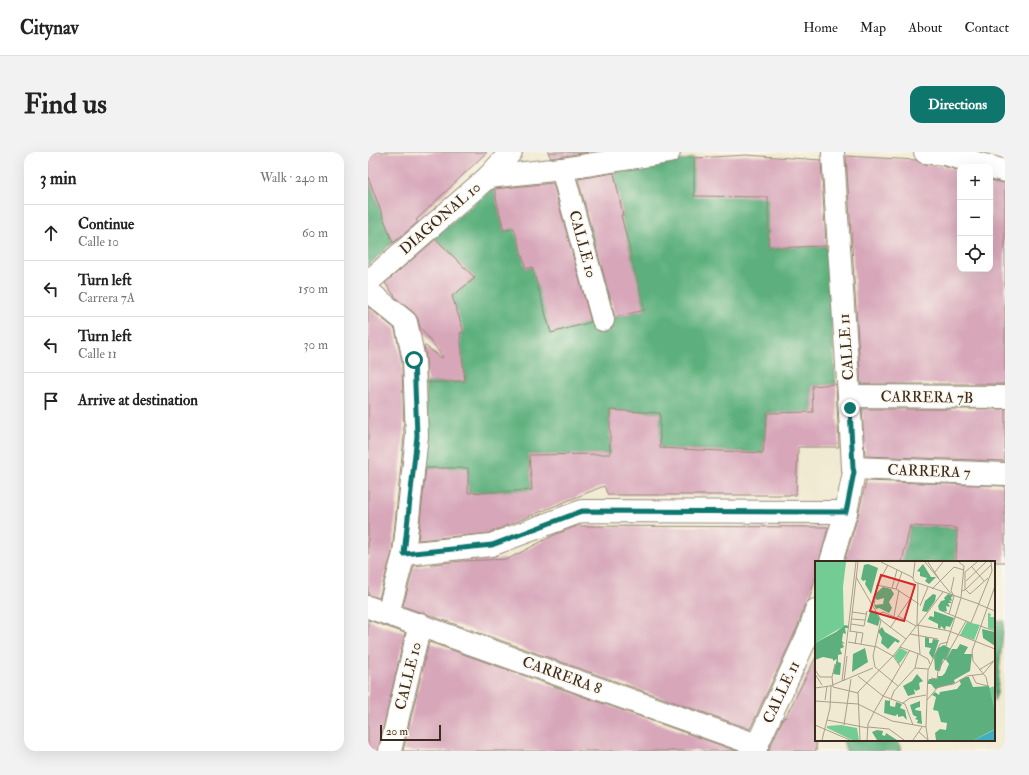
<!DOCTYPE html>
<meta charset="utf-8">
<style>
body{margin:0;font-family:"IM FELL Double Pica",serif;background:#f2f2f2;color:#222}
.controls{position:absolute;right:12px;top:12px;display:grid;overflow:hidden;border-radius:8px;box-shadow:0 4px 16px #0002}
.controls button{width:36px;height:36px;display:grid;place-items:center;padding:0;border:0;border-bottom:1px solid #e0e0e0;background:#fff;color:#222;font:20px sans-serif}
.scale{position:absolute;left:12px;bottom:10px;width:61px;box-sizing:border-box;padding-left:4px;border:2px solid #3b2a1e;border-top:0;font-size:11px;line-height:14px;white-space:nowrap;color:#3b2a1e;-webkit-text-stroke:3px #fbf7ec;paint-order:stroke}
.stop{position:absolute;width:12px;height:12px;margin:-9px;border:3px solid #0f766e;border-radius:50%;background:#fff}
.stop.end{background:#0f766e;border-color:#fff;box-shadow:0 1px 4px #0008}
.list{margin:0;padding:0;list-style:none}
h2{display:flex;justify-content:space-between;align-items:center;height:52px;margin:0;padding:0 16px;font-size:17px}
h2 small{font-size:13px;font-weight:400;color:#767676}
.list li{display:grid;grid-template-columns:26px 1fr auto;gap:12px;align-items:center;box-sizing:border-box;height:56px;padding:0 16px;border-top:1px solid #e0e0e0}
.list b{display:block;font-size:15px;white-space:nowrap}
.list p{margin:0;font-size:13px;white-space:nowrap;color:#767676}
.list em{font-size:13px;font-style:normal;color:#767676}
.icon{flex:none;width:22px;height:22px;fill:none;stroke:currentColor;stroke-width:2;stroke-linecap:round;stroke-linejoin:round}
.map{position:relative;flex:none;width:637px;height:599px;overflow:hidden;border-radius:12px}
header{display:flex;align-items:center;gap:24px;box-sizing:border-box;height:56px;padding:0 20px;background:#fff;border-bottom:1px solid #e0e0e0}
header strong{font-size:19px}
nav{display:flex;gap:22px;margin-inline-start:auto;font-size:14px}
.intro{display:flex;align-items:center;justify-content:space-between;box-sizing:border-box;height:96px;padding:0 24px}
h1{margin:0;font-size:28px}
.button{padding:10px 18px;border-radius:12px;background:#0f766e;color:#fff;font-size:14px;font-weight:700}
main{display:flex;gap:24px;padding:0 24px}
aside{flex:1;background:#fff;border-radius:12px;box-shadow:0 4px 16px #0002}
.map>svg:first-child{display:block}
</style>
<header>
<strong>Citynav</strong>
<nav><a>Home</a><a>Map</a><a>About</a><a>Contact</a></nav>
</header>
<div class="intro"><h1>Find us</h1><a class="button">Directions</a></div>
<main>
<aside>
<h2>3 min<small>Walk · 240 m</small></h2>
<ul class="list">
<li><svg class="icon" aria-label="ahead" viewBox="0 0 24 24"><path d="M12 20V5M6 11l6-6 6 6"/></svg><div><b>Continue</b><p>Calle 10</p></div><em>60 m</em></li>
<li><svg class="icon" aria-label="left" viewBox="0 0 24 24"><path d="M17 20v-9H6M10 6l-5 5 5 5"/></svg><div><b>Turn left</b><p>Carrera 7A</p></div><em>150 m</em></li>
<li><svg class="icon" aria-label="left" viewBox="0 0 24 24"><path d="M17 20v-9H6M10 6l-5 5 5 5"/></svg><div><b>Turn left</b><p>Calle 11</p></div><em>30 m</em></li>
<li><svg class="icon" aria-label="arrive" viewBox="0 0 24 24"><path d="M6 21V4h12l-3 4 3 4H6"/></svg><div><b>Arrive at destination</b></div></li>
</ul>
</aside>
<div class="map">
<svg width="637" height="599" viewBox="0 0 637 599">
<rect width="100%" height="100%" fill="#fbf7ec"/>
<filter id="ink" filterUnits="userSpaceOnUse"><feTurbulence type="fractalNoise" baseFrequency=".025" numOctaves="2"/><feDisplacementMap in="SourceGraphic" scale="8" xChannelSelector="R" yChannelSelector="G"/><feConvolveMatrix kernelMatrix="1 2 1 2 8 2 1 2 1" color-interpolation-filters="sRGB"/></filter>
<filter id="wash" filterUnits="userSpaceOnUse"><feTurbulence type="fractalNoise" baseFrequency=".012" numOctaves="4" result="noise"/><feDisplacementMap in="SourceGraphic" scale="16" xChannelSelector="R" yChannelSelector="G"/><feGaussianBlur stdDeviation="0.9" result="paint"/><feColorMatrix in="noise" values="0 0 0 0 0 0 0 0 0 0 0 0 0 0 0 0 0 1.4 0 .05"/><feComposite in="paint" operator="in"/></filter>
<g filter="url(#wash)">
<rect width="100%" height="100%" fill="#f1ead2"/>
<!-- forest -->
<g fill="#5db07d" stroke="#4c6d4e">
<path d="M326 6 400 45V96L458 94 468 232 444 234 445 260 399 261 395 301 292 296V261L242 258V302L161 303 164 338 100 341V317L57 316 58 231 97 229 93 195 84 144 107 126 66 85 125 36 136 79 157 72 158 117 187 108 176 152 184 181 225 169 244 166 277 158 272 139 239 148 237 140 269 131 265 112 232 121 230 114 264 106 259 87 226 95 220 72 255 63 251 44 215 54 214 49 250 40 246 21Z"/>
<path d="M0 25 25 90 0 114Z"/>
<path d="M542 374 589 376 588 410H534Z"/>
<path d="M626 469H636L629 542 626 549Z"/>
<path d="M475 588H530L533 599H478Z"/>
</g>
<g id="blocks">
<!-- building -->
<g fill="#d7a6b9">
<path d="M0 0H119L48 68 50 70 25 91 0 25Z"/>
<path d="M180 0H221L183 6Z"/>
<path d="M378 3 453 8 458 94 400 96V45L326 44V6Z"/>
<path d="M478 4 548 8 555 12 575 14 592 19V117H622V28L637 31V232H493Z"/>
<path d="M246 21 255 63H253L277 158 247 165 210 27Z"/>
<path d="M185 31 223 170 183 181 164 115 158 117 146 76 136 79 126 37Z"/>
<path d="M68 87 107 126 84 144 96 180 92 181 97 229 59 231 58 207 56 193 74 206 75 205 52 175 50 167 46 161 29 147 17 131Z"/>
<path d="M0 155 27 177 34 210 36 284 24 400 11 446 0 443Z"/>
<path d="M468 232 471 295H430L428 343H240L236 334 120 381 50 388 58 316H100V341L164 338 161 303 242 302V258L292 261V296L395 301 399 261 445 260 444 234Z"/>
<path d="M494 257H637V309L497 304Z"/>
<path d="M498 329 637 334V410H588L589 376 542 374 534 410H476L490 364Z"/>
<path d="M209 374 460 375 451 410H448V423L441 448 436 454 430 474 382 577 61 463 55 460H51L35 454 46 414 94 409 140 407 186 383Z"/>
<path d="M0 468 37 481 10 599H0Z"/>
<path d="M61 490 369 599H35Z"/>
<path d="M448 505V599H400L416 565 417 566Z"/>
</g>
</g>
</g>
<g filter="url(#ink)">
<use href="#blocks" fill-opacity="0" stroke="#968a78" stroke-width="1"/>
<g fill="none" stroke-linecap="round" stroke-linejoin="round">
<!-- minor casing -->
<g stroke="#968a78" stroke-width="24">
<g id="minor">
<path d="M557 0 577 2 637 19"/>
<path d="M194 17 235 168"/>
<path d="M120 25 194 17 301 0"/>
<path d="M0 130 120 25 143 0"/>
<path d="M0 139 38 170 46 208 49 284 36 402 20 461"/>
<path d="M482 244 637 245"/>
<path d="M485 316 637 322"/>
<path d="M36 402 123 393 214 359 478 360"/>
<path d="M463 410 478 360 486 320 485 316C480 211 471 106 465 0"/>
<path d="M0 455 389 593"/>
<path d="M22 599 52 472"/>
<path d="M387 599 389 593 442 478 448 458"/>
</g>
</g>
<!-- minor -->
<use href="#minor" stroke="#fff" stroke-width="22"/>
</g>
</g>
<g fill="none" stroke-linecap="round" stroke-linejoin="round" filter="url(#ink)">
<!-- route -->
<path stroke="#0f766e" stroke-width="5" d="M46 208 49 284 36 402 124 393 214 359 478 360 486 320 485 316 482 256"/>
</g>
<g text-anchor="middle" stroke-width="3" stroke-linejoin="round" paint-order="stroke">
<!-- street labels -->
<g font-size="15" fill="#3b2a1e" stroke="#fbf7ec">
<text transform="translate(72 66) rotate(-41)" y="5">DIAGONAL 10</text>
<text transform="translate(215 92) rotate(75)" y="5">CALLE 10</text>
<text transform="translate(478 195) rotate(-94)" y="5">CALLE 11</text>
<text transform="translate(559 245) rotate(1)" y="5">CARRERA 7B</text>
<text transform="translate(561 319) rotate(2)" y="5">CARRERA 7</text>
<text transform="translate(194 523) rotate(20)" y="5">CARRERA 8</text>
<text transform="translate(40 524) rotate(-76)" y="5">CALLE 10</text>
<text transform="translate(413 540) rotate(-65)" y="5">CALLE 11</text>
</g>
</g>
<!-- overview -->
<g transform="translate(447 409)">
<rect width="180" height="180" fill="#f1ead2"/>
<path d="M0 1H31L28 26 29 65 0 82ZM173 52 176 53 175 56H180V69L173 67ZM152 61 165 64 159 79 145 74ZM85 87 93 91 84 103 79 95ZM180 125V152L179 153 174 127ZM26 164 42 167 44 179H37L12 167V165Z" fill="#72cc93"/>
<path d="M53 3 63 7 56 33 50 23 51 19 48 20 46 18 49 4ZM108 3 116 16H121L114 23 110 20 112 17 105 15V11L102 10ZM68 26 76 28 79 33 74 41 77 47 74 52 64 47 61 48 59 44 68 43 69 37 62 39 60 37 61 32ZM118 33 121 34 120 40 112 51 107 50 110 40ZM133 33 139 35 136 36 137 40 134 39 137 42H133L135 46 131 45 132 50 128 51 124 49 123 45 126 40 130 39 129 37ZM119 50 139 57 135 66 131 65 130 69 126 65 125 68 123 67V63L113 58 115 55 119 56ZM55 51H61L65 58 63 65 52 61ZM30 64 34 65V67H30L31 73 28 72 27 80 30 83 27 82 29 86 25 88 27 93 23 94V101L26 102 25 114 18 113 22 98 18 100V98L8 96 0 99V82L21 71ZM67 66 70 71 85 80 83 82 80 80 73 88 66 82 67 77 63 70ZM167 68 180 71V85L168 77ZM110 76 114 77V82H117L118 78 124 79 118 98 114 92 116 87 110 86ZM145 83 153 86 149 93H157L155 110 139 119 140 122 120 128 116 123H112L114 118H122L123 115H127L130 112 134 103 131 99 137 88H142ZM129 84 136 88 131 99 128 98 125 110H123L120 109 119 95 123 87ZM50 87 53 101 37 111 38 93ZM102 113 108 120 104 122 105 128 101 130 99 128 100 133 93 135 88 125 97 120ZM151 116H154L158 126 174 125 180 152V168L159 179H121L120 172 125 168 131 169 132 162 126 161 123 150 118 149 121 136 117 134 120 131 124 134 125 131 142 128 146 123 144 119ZM75 138V145L80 146 81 141 87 143 85 147 90 149 92 159 88 155 83 156V153L80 155 69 152 70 139 74 140ZM105 140V146L101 147 100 149 106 150 107 163 102 162 103 159 100 158 102 156 98 154 95 144ZM62 169 68 170 67 174 70 175 71 172 82 179H62L57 171Z" fill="#5db07d"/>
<path d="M180 168V179H159L177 170Z" fill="#42aec1"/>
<path fill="none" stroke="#a89d8a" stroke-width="1" d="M66 1 97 16 100 21 164 43M110 1 137 34M113 1 124 18M157 6 169 20M120 11 128 1M41 16 66 59 91 78M98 17 100 1M151 20 171 1M62 24 81 28 104 43M77 27 82 9M81 28 87 11M117 28 139 6 149 9M150 29V11L162 1M151 29 155 33 173 17M146 30 150 29 176 4M163 43 180 50M59 44 62 24 73 4M105 45 113 26M37 51 51 53M129 51 156 62 177 10 176 1M63 53 68 51 82 57M134 53 139 35 136 30 139 16M79 55 84 29M83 55 101 65M37 58 50 59M36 63 49 65 52 50M102 64 134 70 180 88M165 65 180 70M75 67 95 38M35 70 48 72 46 83M35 71 43 1M95 73 123 78M33 81 62 86 78 95 85 105M40 83 42 71M131 85 146 37 149 5 144 1M85 86 104 93 113 98 115 103M105 93 103 64 128 31M20 103 17 116 18 126 43 132M60 106 58 95 66 59M60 106 83 125M100 107 113 108M0 109 5 116H17M164 109 180 99M0 113 7 124M157 114 161 122 173 125 171 116 158 100 157 90 180 25M43 115 68 135 90 143 98 164M116 117 122 118 123 110 151 60M27 120 41 1M29 120 32 95M0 127 15 125 58 107M76 138 79 130 100 107 103 93M10 139 12 125M112 139 123 126 139 123 152 115 168 113 178 101M0 140 43 143 77 160 111 166M88 142 95 137 111 134M12 159 53 167M0 164 35 179M29 164 36 118M53 166 74 168 89 179M104 171 113 179M7 179 15 147 16 125M45 179 43 131 78 95 102 64 103 22M52 179 53 163 59 151 95 89M98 179 107 166M113 179 111 166 113 109 125 83 133 81"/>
<path fill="#d62828" fill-opacity="0.15" stroke="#d62828" stroke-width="2" d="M66 14 100 24 89 60 55 50Z"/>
<rect width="180" height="180" fill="none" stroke="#3b2a1e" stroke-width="2"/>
</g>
</svg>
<div class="controls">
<button>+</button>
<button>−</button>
<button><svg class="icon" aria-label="locate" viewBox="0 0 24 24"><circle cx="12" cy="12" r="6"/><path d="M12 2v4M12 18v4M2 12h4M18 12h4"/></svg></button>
</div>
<div class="scale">20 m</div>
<div class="stop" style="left:46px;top:208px"></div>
<div class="stop end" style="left:482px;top:256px"></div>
</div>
</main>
